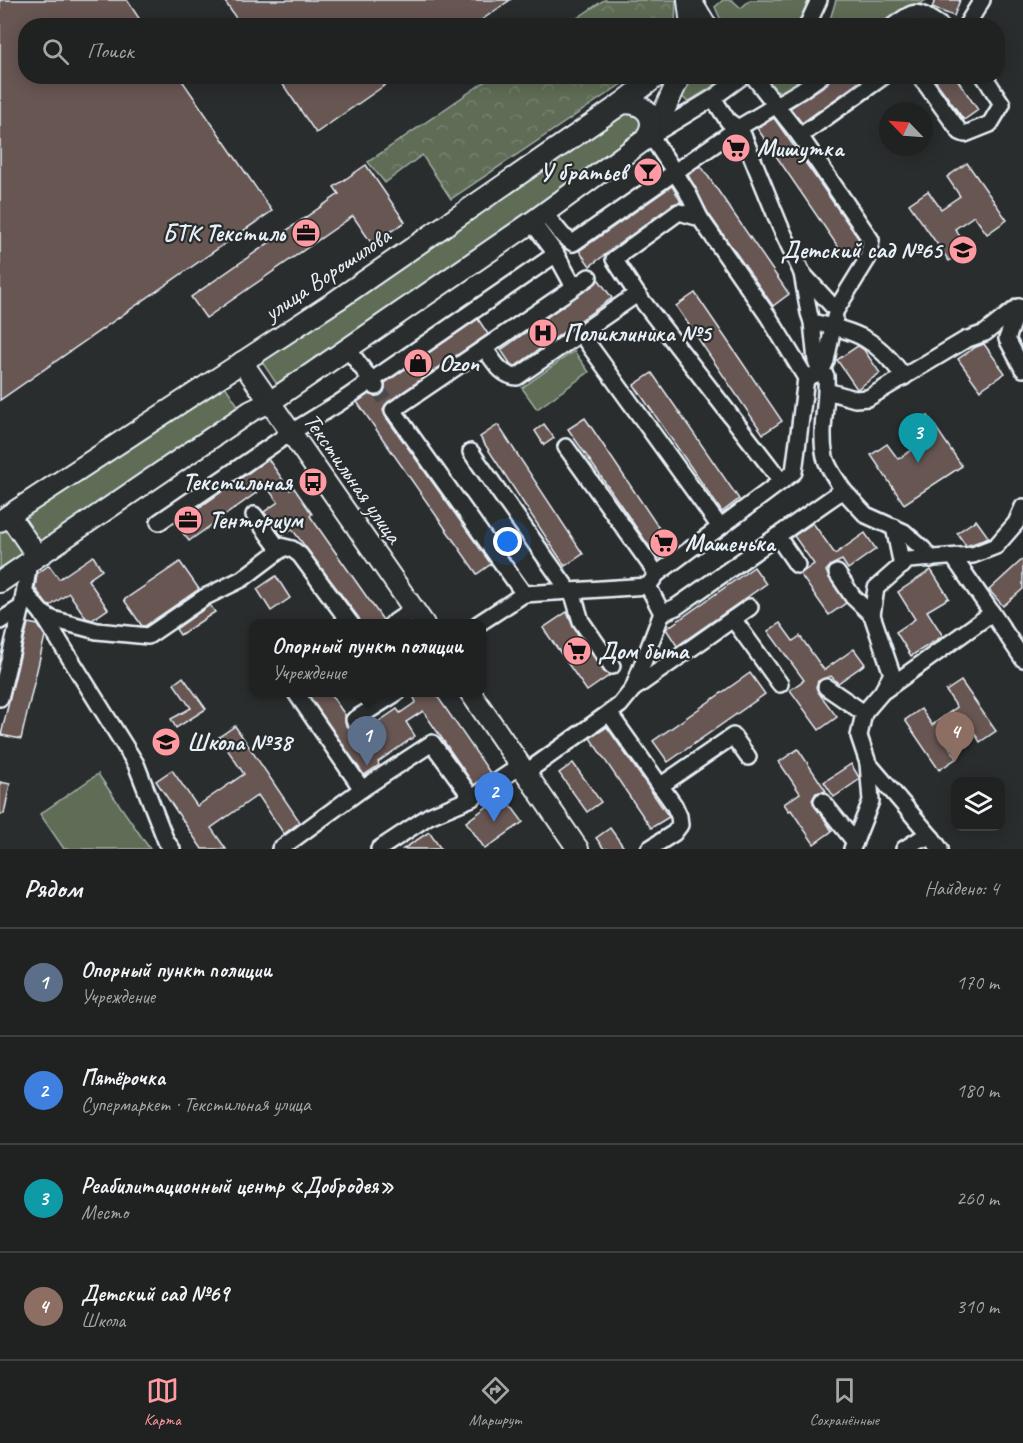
<!DOCTYPE html>
<html lang="ru">
<meta charset="utf-8">
<style>
body{margin:0;font-family:Caveat,sans-serif;background:#282a2a;color:#f1f3f6}
.controls{position:absolute;right:18px;bottom:18px;display:grid;overflow:hidden;border-radius:12px;box-shadow:0 3px 15px #0003}
.controls button{width:54px;height:54px;display:grid;place-items:center;padding:0;border:0;border-bottom:2px solid #3d3f40;background:#202222;color:#f1f3f6;font:30px sans-serif}
.compass{position:absolute;left:879px;top:102px;width:54px;height:54px;border-radius:50%;background:#202222;box-shadow:0 3px 15px #0003;rotate:295deg}
.you{position:absolute;left:508px;top:542px;width:21px;height:21px;margin:-15px;border:4px solid #fff;border-radius:50%;background:#1a73e8;box-shadow:0 0 0 9px #1a73e833}
.badge{display:grid;place-items:center;width:39px;height:39px;border-radius:50%;background:#ff9aa2;color:#fff;font-size:20px;font-weight:700}
.pin{position:absolute;translate:-50% -50px;filter:drop-shadow(0 2px 3px #0008)}
.pin::after{content:'';position:absolute;top:32px;width:21px;height:18px;background:inherit;clip-path:polygon(0 0,100% 0,50% 100%)}
.popup{position:absolute;left:249px;top:619px;width:237px;height:78px;box-sizing:border-box;display:grid;place-content:center;border-radius:12px;background:#202222;filter:drop-shadow(0 2px 4px #0005);font-size:20px;white-space:nowrap;color:#a2a4a5}
.popup b{font-size:22px;color:#f1f3f6}
.popup::after{content:'';position:absolute;left:50%;top:100%;margin-left:-12px;border:12px solid transparent;border-top-color:#202222}
.list{margin:0;padding:0;list-style:none}
h2{display:flex;justify-content:space-between;align-items:center;height:78px;margin:0;padding:0 24px;font-size:26px}
h2 small{font-size:20px;font-weight:400;color:#a2a4a5}
.list li{display:grid;grid-template-columns:39px 1fr auto;gap:18px;align-items:center;box-sizing:border-box;height:108px;padding:0 24px;border-top:2px solid #3d3f40}
.list b{display:block;font-size:22px;white-space:nowrap}
.list p{margin:0;font-size:20px;white-space:nowrap;color:#a2a4a5}
.list em{font-size:20px;font-style:normal;color:#a2a4a5}
.icon{flex:none;width:33px;height:33px;fill:none;stroke:currentColor;stroke-width:2;stroke-linecap:round;stroke-linejoin:round}
.map{position:relative;flex:none;width:1023px;height:849px;overflow:hidden}
.search{position:absolute;background:#202222;box-shadow:0 3px 15px #0003;left:18px;right:18px;top:18px;height:66px;display:flex;align-items:center;gap:15px;box-sizing:border-box;padding:0 21px;border-radius:24px;color:#a2a4a5;font-size:22px}
.sheet{height:510px;background:#202222}
nav{display:flex;justify-content:space-around;align-items:center;box-sizing:border-box;height:84px;border-top:2px solid #3d3f40;background:#202222;font-size:16px;color:#a2a4a5}
nav a{display:grid;justify-items:center;gap:3px}
nav .on{color:#ff9aa2}
.map>svg:first-child{display:block}
</style>
<div class="map">
<svg width="1023" height="849" viewBox="0 0 1023 849">
<defs>
<pattern id="park-crowns" width="20" height="18" patternUnits="userSpaceOnUse" patternTransform="scale(1.5)"><rect width="20" height="18" fill="#5e6d56"/><path d="M2 6a3 3 0 1 1 6 0M12 15a3 3 0 1 1 6 0" fill="none" stroke="#75826f"/></pattern>
</defs>
<rect width="100%" height="100%" fill="#2a2d2e"/>
<filter id="ink" filterUnits="userSpaceOnUse"><feTurbulence type="fractalNoise" baseFrequency=".0167" numOctaves="2"/><feDisplacementMap in="SourceGraphic" scale="12" xChannelSelector="R" yChannelSelector="G"/><feConvolveMatrix kernelMatrix="1 2 1 2 8 2 1 2 1" color-interpolation-filters="sRGB"/></filter>
<g filter="url(#ink)">
<!-- green -->
<g fill="#5e6d56" stroke="#a3afa7" stroke-width="1.5">
<path d="M723 0H732L741 8 750 0H814L812 7 798 25H723L715 7Z"/>
<path d="M836 0H926L888 25 828 26Z"/>
<path d="M688 77H728L688 102 679 94Z"/>
<path d="M769 77H814L787 94 760 84Z"/>
<path d="M625 114C641 115 643 123 642 137L278 386 262 362Z"/>
<path d="M574 351 589 372 537 409 522 388Z"/>
<path d="M223 383 241 410 40 546 22 519Z"/>
<path d="M0 521 37 556 0 582Z"/>
<path d="M98 774 150 849H64L40 814Z"/>
</g>
<!-- park -->
<g fill="url(#park-crowns)" stroke="#a3afa7" stroke-width="1.5">
<path d="M604 0H676L675 25H567Z"/>
<path d="M493 76 632 77 451 199 422 155 385 183 368 162Z"/>
</g>
<!-- building -->
<g fill="#685653" stroke="#e8f1f8" stroke-width="1.5">
<path d="M0 0H127L144 26H26V76H179L272 211 0 400Z"/>
<path d="M224 0H510L473 26H241Z"/>
<path d="M935 0H960L954 16 932 8Z"/>
<path d="M277 76H398L316 133Z"/>
<path d="M831 76H867L802 123 790 108 827 84Z"/>
<path d="M932 76H955L978 110 964 120Z"/>
<path d="M774 118 861 242 860 247 845 257 757 128Z"/>
<path d="M967 163 1007 220 987 234 974 216 955 229 968 248 949 261 909 204 928 191 941 209 960 196 947 177Z"/>
<path d="M366 165 405 222 372 244 353 216 206 318 191 297 339 194 334 187Z"/>
<path d="M701 166 789 294 773 306 708 213 688 175Z"/>
<path d="M672 186 681 202 673 204 590 266 579 251Z"/>
<path d="M599 280 612 298 514 367 512 366 501 350Z"/>
<path d="M695 293 782 421 763 434 676 306Z"/>
<path d="M478 319 488 334 388 402 383 410 385 416 491 564 477 574 357 402 369 394 376 397 381 395 385 390V383Z"/>
<path d="M984 344 1005 373 980 390 958 359 976 347Z"/>
<path d="M858 346 864 350 880 373 857 389 837 360Z"/>
<path d="M652 373 739 499 722 512 634 385Z"/>
<path d="M928 416 962 466 904 504 871 455 887 444 898 459 922 443 912 427Z"/>
<path d="M585 418 673 549 658 559 568 429Z"/>
<path d="M544 424 554 438 544 445 535 431Z"/>
<path d="M498 425 583 554 565 566 480 437Z"/>
<path d="M268 459 290 490 294 488 312 514 310 516 383 620 382 624H361L359 618 292 529 282 536 264 512 278 502 266 486 189 541 176 524Z"/>
<path d="M976 520 989 538 966 546 957 533Z"/>
<path d="M813 523 835 554 865 533 876 549 848 569 842 560 831 565 826 571 829 578 846 603 829 615 800 574 814 564 794 536Z"/>
<path d="M93 556 102 570 88 580 108 609 92 620 86 618 69 593 50 606 47 605 35 588 37 574 49 565 59 579Z"/>
<path d="M1023 559V589L1003 606 989 590Z"/>
<path d="M180 562 199 589 145 626H142L124 600Z"/>
<path d="M754 567 766 584 677 646 666 629Z"/>
<path d="M931 570 949 598 927 611 943 636 911 656 896 632 915 619 898 592Z"/>
<path d="M276 576 290 598 271 611 257 589Z"/>
<path d="M210 605 215 612 180 635 176 629Z"/>
<path d="M567 612 573 627 604 672 610 675 587 691 543 628Z"/>
<path d="M28 623 38 625 45 636 21 739 1 735Z"/>
<path d="M780 623 793 641 800 636 824 670 854 649 865 664 838 683 831 676 818 681 816 687 818 692 837 717 819 730 790 690 804 680 768 631Z"/>
<path d="M750 673 765 694 668 762 653 741Z"/>
<path d="M183 677 206 709 176 728 171 719 191 708 174 684Z"/>
<path d="M961 681 996 731 980 742 964 717 940 733 957 758 939 770 905 720 921 709 932 725 957 707 946 691Z"/>
<path d="M307 693H330L345 715 346 726 355 730 359 735 397 709 400 713 416 702 414 698 421 693H435L491 774 474 785 423 711 406 722 415 736 378 762 379 765 364 775Z"/>
<path d="M235 726 300 822 284 834 258 795 211 828 226 849H202L156 781 172 770 197 806 244 774 219 737Z"/>
<path d="M607 727 669 817 651 828 590 738Z"/>
<path d="M798 749 826 791 816 793 812 800 832 831 814 844 791 810 789 811 784 804 800 793 779 762Z"/>
<path d="M573 763 601 802 587 812 559 773Z"/>
<path d="M851 764 860 779 834 797 824 782Z"/>
<path d="M0 782 10 784 4 814H0Z"/>
<path d="M503 795 523 822 485 849 466 822Z"/>
<path d="M610 828 625 849H604L596 838Z"/>
<path d="M429 832 441 849H403Z"/>
</g>
<g fill="none" stroke-linecap="round" stroke-linejoin="round">
<!-- minor-tunnel -->
<path stroke="#464a4c" stroke-width="15" stroke-dasharray="15 8" stroke-linecap="butt" d="M376 387 390 406"/>
<!-- minor casing -->
<g stroke="#e8f1f8" stroke-width="20">
<g id="minor">
<path d="M693 0 709 26"/>
<path d="M807 26 819 0"/>
<path d="M893 26C918 8 916 10 941 26"/>
<path d="M966 26 982 0"/>
<path d="M753 76 800 136"/>
<path d="M920 76 960 132 965 134 990 124 1002 104 984 76"/>
<path d="M713 98 728 121 738 128 743 135 780 226 802 273 836 310 868 258 871 240 800 136 884 76"/>
<path d="M651 136 687 191 700 218"/>
<path d="M649 137 713 98 743 76"/>
<path d="M544 213 563 236 573 243 738 128 800 91 821 76"/>
<path d="M532 222 556 254 574 287"/>
<path d="M802 273 809 313 812 322C857 331 877 339 904 377"/>
<path d="M637 294 781 481"/>
<path d="M1019 307 1007 339 1023 369"/>
<path d="M812 322 816 361 821 372"/>
<path d="M581 334 720 527"/>
<path d="M348 349 376 387"/>
<path d="M485 349C494 361 501 376 517 377L637 294 614 259 679 212 700 218 768 316 806 378 794 472 657 574 648 586 524 594 393 410 589 277"/>
<path d="M821 372 826 361 835 317"/>
<path d="M806 378 821 372 826 376C828 403 819 430 825 457 828 469 837 480 843 490"/>
<path d="M827 391 855 399 868 398 965 340 985 333 1018 307"/>
<path d="M566 447 657 574"/>
<path d="M471 452 569 591"/>
<path d="M254 515 276 545 292 549 300 555 351 624"/>
<path d="M159 522 290 433 339 403 556 254"/>
<path d="M894 527 902 566"/>
<path d="M777 536 797 565"/>
<path d="M837 573 853 597 872 615"/>
<path d="M572 591 581 621 612 666"/>
<path d="M25 593 41 612 52 619 97 631 148 636 205 597 242 579 283 548"/>
<path d="M662 613 676 607 843 490 866 515 904 532 923 549 931 559"/>
<path d="M992 613 1023 659"/>
<path d="M43 615 136 764 166 841 172 849"/>
<path d="M733 619 780 684"/>
<path d="M0 621 22 607 29 562"/>
<path d="M392 624 414 609"/>
<path d="M478 624 524 594"/>
<path d="M826 687 864 713"/>
<path d="M633 689 750 607"/>
<path d="M885 690 992 613 954 558"/>
<path d="M296 693 362 789"/>
<path d="M0 698 22 607"/>
<path d="M609 713 674 805 679 816 680 825 674 833 649 849"/>
<path d="M354 720 398 692"/>
<path d="M868 763 932 838"/>
<path d="M525 773 620 705 633 689 662 613 648 586"/>
<path d="M660 786 733 736 748 757"/>
<path d="M822 801 855 842"/>
<path d="M280 849 362 789 432 743 472 798 520 766"/>
<path d="M379 849 429 816 472 798"/>
<path d="M852 849 871 801 868 763 859 736 864 713 882 692 892 674 872 615 876 588 908 560 973 555 996 546 1016 523 1023 507"/>
<path d="M904 849 920 839 932 838 940 849"/>
</g>
</g>
<!-- major casing -->
<g stroke="#e8f1f8" stroke-width="24">
<g id="major">
<path d="M688 0 691 26"/>
<path d="M621 104 657 76"/>
<path d="M649 134 664 111 680 76"/>
<path d="M242 362 424 624"/>
<path d="M9 515 37 556"/>
<path d="M0 521 337 300 621 104C634 101 651 108 651 124 651 129 648 134 646 139L532 222 270 402 251 411 0 582"/>
<path d="M470 692 578 849"/>
</g>
</g>
<!-- minor -->
<use href="#minor" stroke="#2a2d2e" stroke-width="15"/>
<!-- major -->
<use href="#major" stroke="#2a2d2e" stroke-width="20"/>
</g>
</g>
<!-- icons -->
<defs>
<g id="supermarket-disc" transform="scale(1.5)"><circle r="9.5" fill="#ff9aa2" stroke="#2a2d2e"/><path d="M-6-5.5h2.5l.6 2H6L4.5 2H-2.5L-4.4-4H-6ZM-1.5 3.2a1.3 1.3 0 1 0 .1 0ZM3 3.2a1.3 1.3 0 1 0 .1 0Z" fill="#111"/></g>
<g id="bar-disc" transform="scale(1.5)"><circle r="9.5" fill="#ff9aa2" stroke="#2a2d2e"/><path d="M-6-5H6L.8 .8V4.5H3.5V6h-7V4.5H-.8V.8Z" fill="#111"/></g>
<g id="office-disc" transform="scale(1.5)"><circle r="9.5" fill="#ff9aa2" stroke="#2a2d2e"/><path d="M-6-3h4V-5.5h4V-3h4V5H-6ZM-1-4.5V-3h2v-1.5ZM-6 0V1H6V0Z" fill="#111"/></g>
<g id="school-disc" transform="scale(1.5)"><circle r="9.5" fill="#ff9aa2" stroke="#2a2d2e"/><path d="M0-5L7-2L0 1L-7-2ZM-4 1L0 2.5L4 1V4Q0 6-4 4Z" fill="#111"/></g>
<g id="hospital-disc" transform="scale(1.5)"><circle r="9.5" fill="#ff9aa2" stroke="#2a2d2e"/><path d="M-5-5h3v3.5h4V-5h3V5h-3V1.5h-4V5h-3Z" fill="#111"/></g>
<g id="shop-disc" transform="scale(1.5)"><circle r="9.5" fill="#ff9aa2" stroke="#2a2d2e"/><path d="M-5-2.5h2.3a2.7 3.5 0 0 1 5.4 0H5L5.5 6h-11ZM-1.5-2.5h3a1.5 2.3 0 0 0-3 0Z" fill="#111"/></g>
<g id="bus-disc" transform="scale(1.5)"><circle r="9.5" fill="#ff9aa2" stroke="#2a2d2e"/><path d="M-5-6H5V4H4V6H2V4H-2V6H-4V4H-5ZM-3.5-4V0h7V-4ZM-3.5 1.2v1.5H-2V1.2ZM2 1.2v1.5H3.5V1.2Z" fill="#111"/></g>
</defs>
<g fill-rule="evenodd">
<use href="#supermarket-disc" x="736" y="148"/>
<use href="#bar-disc" x="648" y="172"/>
<use href="#office-disc" x="306" y="233"/>
<use href="#school-disc" x="963" y="250"/>
<use href="#hospital-disc" x="543" y="333"/>
<use href="#shop-disc" x="418" y="363"/>
<use href="#bus-disc" x="313" y="482"/>
<use href="#office-disc" x="188" y="520"/>
<use href="#supermarket-disc" x="664" y="543"/>
<use href="#supermarket-disc" x="577" y="651"/>
<use href="#school-disc" x="166" y="742"/>
</g>
<g text-anchor="middle" stroke-width="4.5" stroke-linejoin="round" paint-order="stroke">
<!-- poi labels -->
<g font-size="24" font-weight="bold" fill="#e8f1f8" stroke="#2a2d2e" text-anchor="start">
<text x="757" y="156">Мишутка</text>
<text x="627" y="180" text-anchor="end">У братьев</text>
<text x="285" y="241" text-anchor="end">БТК Текстиль</text>
<text x="942" y="258" text-anchor="end">Детский сад №65</text>
<text x="564" y="341">Поликлиника №5</text>
<text x="439" y="371">Ozon</text>
<text x="292" y="490" text-anchor="end">Текстильная</text>
<text x="209" y="528">Тенториум</text>
<text x="685" y="551">Машенька</text>
<text x="598" y="659">Дом быта</text>
<text x="187" y="750">Школа №38</text>
</g>
<!-- street labels -->
<g font-size="24" fill="#e8f1f8" stroke="#2a2d2e">
<text transform="translate(327 274) rotate(-34)" y="8">улица Ворошилова</text>
<text transform="translate(353 478) rotate(55)" y="8">Текстильная улица</text>
</g>
</g>
</svg>
<div class="controls">
<button><svg class="icon" aria-label="layers" viewBox="0 0 24 24"><path d="M12 4l9 5-9 5-9-5zM3 14l9 5 9-5"/></svg></button>
</div>
<svg class="compass" viewBox="-18 -18 36 36"><path d="M0-13l5 13h-10z" fill="#e53935"/><path d="M0 13l5-13h-10z" fill="#a2a4a5"/></svg>
<div class="you"></div>
<div class="pin badge" style="left:367px;top:766px;background:#5c6f8a">1</div>
<div class="popup"><b>Опорный пункт полиции</b>Учреждение</div>
<div class="pin badge" style="left:494px;top:822px;background:#3f7fe0">2</div>
<div class="pin badge" style="left:918px;top:463px;background:#0f9aa8">3</div>
<div class="pin badge" style="left:955px;top:762px;background:#8d6e63">4</div>
<div class="search"><svg class="icon" aria-label="search" viewBox="0 0 24 24"><circle cx="10" cy="10" r="6"/><path d="M15 15l6 6"/></svg>Поиск</div>
</div>
<section class="sheet">
<h2>Рядом<small>Найдено: 4</small></h2>
<ul class="list">
<li><span class="badge" style="background:#5c6f8a">1</span><div><b>Опорный пункт полиции</b><p>Учреждение</p></div><em>170 m</em></li>
<li><span class="badge" style="background:#3f7fe0">2</span><div><b>Пятёрочка</b><p>Супермаркет · Текстильная улица</p></div><em>180 m</em></li>
<li><span class="badge" style="background:#0f9aa8">3</span><div><b>Реабилитационный центр «Добродея»</b><p>Место</p></div><em>260 m</em></li>
<li><span class="badge" style="background:#8d6e63">4</span><div><b>Детский сад №69</b><p>Школа</p></div><em>310 m</em></li>
</ul>
</section>
<nav>
<a class="on"><svg class="icon" aria-label="map" viewBox="0 0 24 24"><path d="M3 6l6-2 6 2 6-2v14l-6 2-6-2-6 2zM9 4v14M15 6v14"/></svg>Карта</a>
<a><svg class="icon" aria-label="directions" viewBox="0 0 24 24"><path d="M12 3l9 9-9 9-9-9zM9 14v-3h6M13 9l2 2-2 2"/></svg>Маршрут</a>
<a><svg class="icon" aria-label="saved" viewBox="0 0 24 24"><path d="M7 4h10v16l-5-4-5 4z"/></svg>Сохранённые</a>
</nav>
